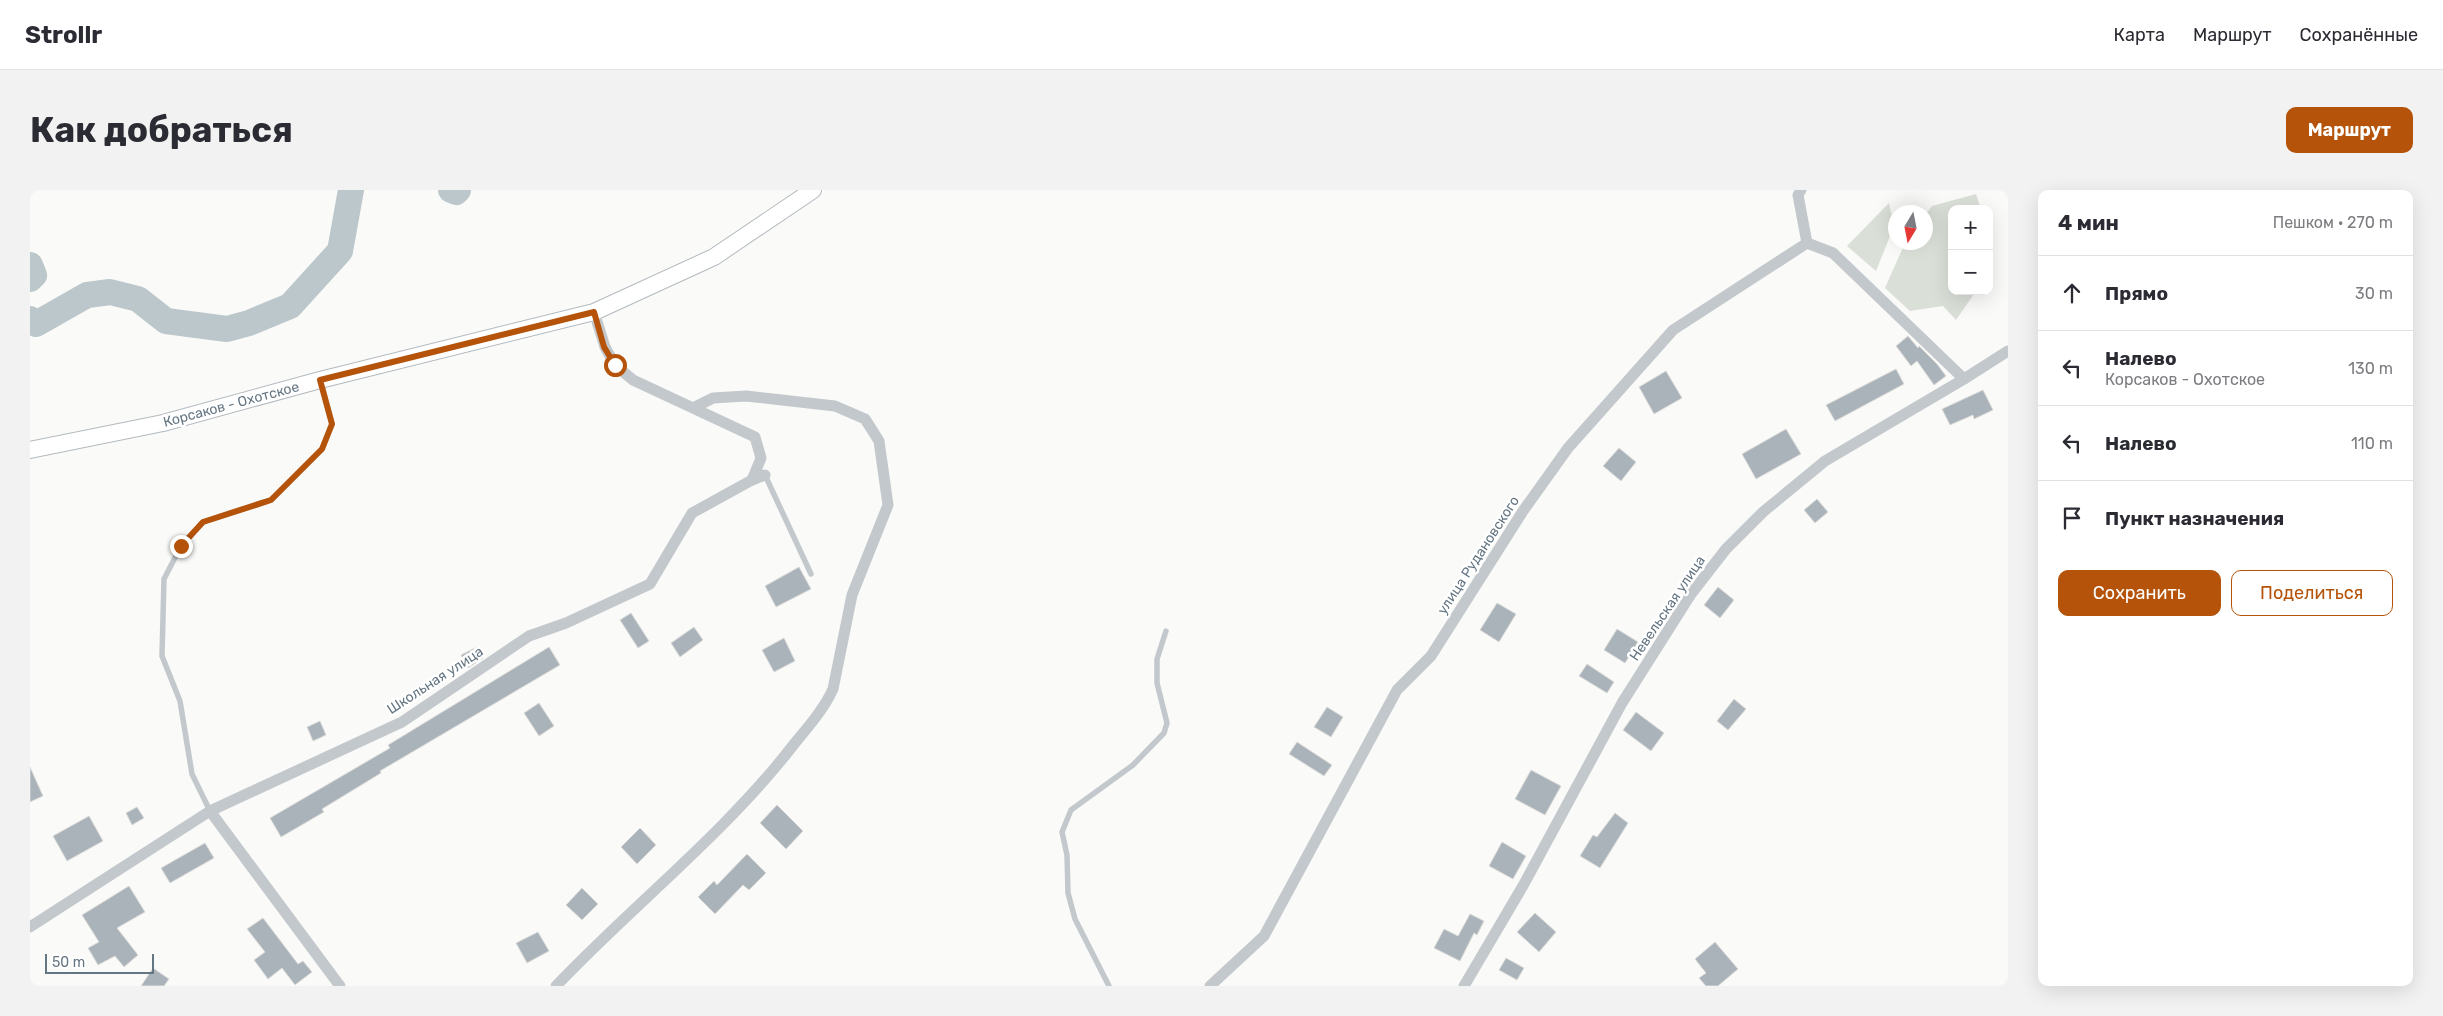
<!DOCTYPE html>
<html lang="ru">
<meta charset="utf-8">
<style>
body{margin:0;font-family:Rubik,sans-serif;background:#f2f2f3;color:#2b2b33}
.controls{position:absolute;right:15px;top:15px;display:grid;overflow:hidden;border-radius:10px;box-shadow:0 5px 20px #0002}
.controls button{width:45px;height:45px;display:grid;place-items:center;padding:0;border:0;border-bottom:1px solid #e1e1e2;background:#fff;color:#2b2b33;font:25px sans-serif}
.compass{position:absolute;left:1858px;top:15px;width:45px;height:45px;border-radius:50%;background:#fff;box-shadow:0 5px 20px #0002;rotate:190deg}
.scale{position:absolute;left:15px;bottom:12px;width:109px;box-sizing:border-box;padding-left:5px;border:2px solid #657683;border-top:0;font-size:14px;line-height:18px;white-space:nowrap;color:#657683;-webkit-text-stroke:4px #fff;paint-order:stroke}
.stop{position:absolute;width:15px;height:15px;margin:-11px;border:4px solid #b45309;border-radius:50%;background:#fff}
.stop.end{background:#b45309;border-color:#fff;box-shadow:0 1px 5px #0008}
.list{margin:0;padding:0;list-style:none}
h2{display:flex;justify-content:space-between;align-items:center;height:65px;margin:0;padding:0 20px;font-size:21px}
h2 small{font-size:16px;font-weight:400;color:#7c7c81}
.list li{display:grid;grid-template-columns:32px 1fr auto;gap:15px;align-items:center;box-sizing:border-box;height:75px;padding:0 20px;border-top:1px solid #e1e1e2}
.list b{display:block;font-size:19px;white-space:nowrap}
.list p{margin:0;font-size:16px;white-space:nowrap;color:#7c7c81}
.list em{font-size:16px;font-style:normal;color:#7c7c81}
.actions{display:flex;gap:10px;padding:15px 20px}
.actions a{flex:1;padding:11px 0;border:1px solid #b45309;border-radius:10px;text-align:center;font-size:18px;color:#b45309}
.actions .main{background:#b45309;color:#fff}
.icon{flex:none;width:28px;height:28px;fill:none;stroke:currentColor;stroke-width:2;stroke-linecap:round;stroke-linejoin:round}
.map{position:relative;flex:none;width:1978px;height:796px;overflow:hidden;border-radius:10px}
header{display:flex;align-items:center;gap:30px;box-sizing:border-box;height:70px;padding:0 25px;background:#fff;border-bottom:1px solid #e1e1e2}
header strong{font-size:24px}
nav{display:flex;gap:28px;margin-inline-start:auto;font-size:18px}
.intro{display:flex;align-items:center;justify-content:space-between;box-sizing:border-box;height:120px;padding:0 30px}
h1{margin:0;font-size:35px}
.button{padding:12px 22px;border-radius:10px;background:#b45309;color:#fff;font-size:18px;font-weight:700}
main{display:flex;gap:30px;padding:0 30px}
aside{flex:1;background:#fff;border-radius:10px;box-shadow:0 5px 20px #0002}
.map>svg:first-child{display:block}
</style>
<header>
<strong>Strollr</strong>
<nav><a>Карта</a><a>Маршрут</a><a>Сохранённые</a></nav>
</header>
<div class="intro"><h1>Как добраться</h1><a class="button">Маршрут</a></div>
<main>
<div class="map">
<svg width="1978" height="796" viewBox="0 0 1978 796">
<rect width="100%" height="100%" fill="#fafaf8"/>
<!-- green -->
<g fill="#dadfd7">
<path d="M1946 4 1951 19H1922V101H1946L1926 130 1913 116 1880 121 1855 98 1875 53 1896 52V24L1902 16Z"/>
<path d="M1859 13 1864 36 1846 81 1817 56Z"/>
</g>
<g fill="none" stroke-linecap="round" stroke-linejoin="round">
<!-- river -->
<g stroke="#bbc7cb" stroke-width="26">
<path d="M421 0 426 2 428 0"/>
<path d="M0 75 4 85 0 89"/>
<path d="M0 129 6 134 57 105 80 102 108 109 136 131 197 139 219 133 260 116 310 61 321 0"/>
</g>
</g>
<!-- building -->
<g fill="#aab3b9" stroke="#dcdcda">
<path d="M1878 146 1888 158 1889 156 1907 174 1916 186 1904 195 1887 171 1881 176 1866 156Z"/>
<path d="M1866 179 1874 194 1805 231 1796 215Z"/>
<path d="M1636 181 1652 208 1624 224 1609 197Z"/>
<path d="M1953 200 1963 220 1944 229 1943 225 1920 235 1912 219Z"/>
<path d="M1756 239 1771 264 1726 289 1712 264Z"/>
<path d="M1589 258 1606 272 1591 291 1573 276Z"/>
<path d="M1787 309 1798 322 1785 333 1774 320Z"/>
<path d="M769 377 781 399 746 417 735 396Z"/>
<path d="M1688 397 1704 410 1690 428 1674 415Z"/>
<path d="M1467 413 1486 424 1469 452 1450 440Z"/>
<path d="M601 423 619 451 608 458 590 430Z"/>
<path d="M664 437 673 450 650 467 641 453Z"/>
<path d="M1587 439 1608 452 1595 473 1574 460Z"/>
<path d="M754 448 765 471 744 482 732 460Z"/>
<path d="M447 457 453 468 438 478 431 465Z"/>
<path d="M519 457 530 475 350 581 351 583 292 619 294 622 251 647 240 628 360 558 358 555Z"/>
<path d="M1557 474 1584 492 1577 503 1549 486Z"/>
<path d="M1704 509 1716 519 1698 540 1687 531Z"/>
<path d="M509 513 524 536 509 546 494 523Z"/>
<path d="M1297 517 1313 527 1301 547 1284 537Z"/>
<path d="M1606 522 1634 543 1621 561 1593 540Z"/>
<path d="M290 531 296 545 283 551 277 537Z"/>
<path d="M1267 552 1302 575 1294 586 1259 564Z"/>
<path d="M0 577 13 606 0 612Z"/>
<path d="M1501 580 1531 596 1515 625 1485 609Z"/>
<path d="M747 615 773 641 756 659 730 633Z"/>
<path d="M107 617 114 628 102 635 96 623Z"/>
<path d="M1585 623 1598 633 1570 678 1550 666 1563 645 1567 647Z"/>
<path d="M59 626 73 651 37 671 23 646Z"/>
<path d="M610 638 626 655 607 674 591 657Z"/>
<path d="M1472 652 1496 666 1483 689 1459 676Z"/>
<path d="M175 653 184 668 140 693 131 678Z"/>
<path d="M717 664 736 683 719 700 713 695 685 724 668 707 684 691 687 695Z"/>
<path d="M99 696 115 722 87 738 108 765 94 777 85 766 68 775 58 758 69 752 52 725Z"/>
<path d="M552 698 568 714 552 730 536 715Z"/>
<path d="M1505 723 1526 742 1509 762 1487 742Z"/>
<path d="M1440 724 1454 731 1447 745 1444 743 1430 771 1404 758 1414 739 1428 746Z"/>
<path d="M233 728 268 774 273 771 282 782 265 795 252 778 238 789 224 770 235 762 217 739Z"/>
<path d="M508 742 519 761 497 773 486 753Z"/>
<path d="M1685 752 1708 779 1688 796H1676L1669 788 1676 783 1665 769Z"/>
<path d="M1476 768 1494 778 1487 790 1469 780Z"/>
<path d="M123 778 139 789 134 796H111Z"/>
</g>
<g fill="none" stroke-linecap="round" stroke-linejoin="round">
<!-- secondary casing -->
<g stroke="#b3babf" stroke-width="18">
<path id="secondary" d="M0 260 133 233 290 190 564 122 684 67 783 0"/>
</g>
<!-- lane -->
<g stroke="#c3c8cc" stroke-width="5.5">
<path d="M735 285 781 384"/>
<path d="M180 621 162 584 150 511 132 466 134 389 151 356 173 332 241 310 292 259 302 234 291 192"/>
<path d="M1079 796 1045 729 1038 703 1037 665 1032 642 1041 620 1103 575 1134 543 1137 533 1127 493V469L1136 441"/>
</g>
<!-- street -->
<g stroke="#c3c8cc" stroke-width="11">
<path d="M1771 0 1768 5 1777 53"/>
<path d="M1777 53 1803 63 1934 189"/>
<path d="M564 122 575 157 585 175 603 190 725 247 731 268 722 290 735 285"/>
<path d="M180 621 310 796"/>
<path d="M0 737 180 621 372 532 499 446 536 433 620 394 662 323 722 290"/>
<path d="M526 796C602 716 693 645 761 558 776 539 793 521 803 499L822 405 858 315 849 251 835 229 805 216 716 206 683 208 665 217"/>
<path d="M1180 796 1234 746 1367 500 1401 466 1493 321 1538 258 1643 140 1777 53"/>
<path d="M1434 796 1494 694 1592 513 1661 404 1696 359 1733 322 1795 271 1934 189 1978 161"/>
</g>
<!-- secondary -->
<use href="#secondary" stroke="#fff" stroke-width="16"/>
</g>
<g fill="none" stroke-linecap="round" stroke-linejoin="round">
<!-- route -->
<path stroke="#b45309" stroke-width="6" d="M151 356 173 332 241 310 292 259 302 234 290 190 564 122 574 157 585 175"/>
</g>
<g text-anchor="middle" stroke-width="5" stroke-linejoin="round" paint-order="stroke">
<!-- street labels -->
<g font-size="14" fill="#657683" stroke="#fff">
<text transform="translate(201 214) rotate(-15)" y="5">Корсаков - Охотское</text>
<text transform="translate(1448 365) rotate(-57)" y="5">улица Рудановского</text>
<text transform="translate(1637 418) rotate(-56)" y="5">Невельская улица</text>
<text transform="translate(405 490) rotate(-33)" y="5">Школьная улица</text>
</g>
</g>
</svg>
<div class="controls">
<button>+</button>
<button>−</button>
</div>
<svg class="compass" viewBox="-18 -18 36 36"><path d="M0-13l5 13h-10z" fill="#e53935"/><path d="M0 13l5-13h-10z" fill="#7c7c81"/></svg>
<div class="scale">50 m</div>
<div class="stop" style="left:585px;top:175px"></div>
<div class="stop end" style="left:151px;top:356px"></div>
</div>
<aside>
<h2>4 мин<small>Пешком · 270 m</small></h2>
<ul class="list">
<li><svg class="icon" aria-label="ahead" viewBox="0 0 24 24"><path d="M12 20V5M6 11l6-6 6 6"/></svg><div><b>Прямо</b></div><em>30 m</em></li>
<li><svg class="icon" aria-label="left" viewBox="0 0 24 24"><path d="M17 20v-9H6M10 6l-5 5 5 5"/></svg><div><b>Налево</b><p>Корсаков - Охотское</p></div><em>130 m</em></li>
<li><svg class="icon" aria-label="left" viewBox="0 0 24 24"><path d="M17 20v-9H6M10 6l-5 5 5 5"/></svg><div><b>Налево</b></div><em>110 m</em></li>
<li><svg class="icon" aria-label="arrive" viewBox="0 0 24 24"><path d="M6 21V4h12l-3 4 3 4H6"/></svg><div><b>Пункт назначения</b></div></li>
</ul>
<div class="actions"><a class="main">Сохранить</a><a>Поделиться</a></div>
</aside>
</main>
